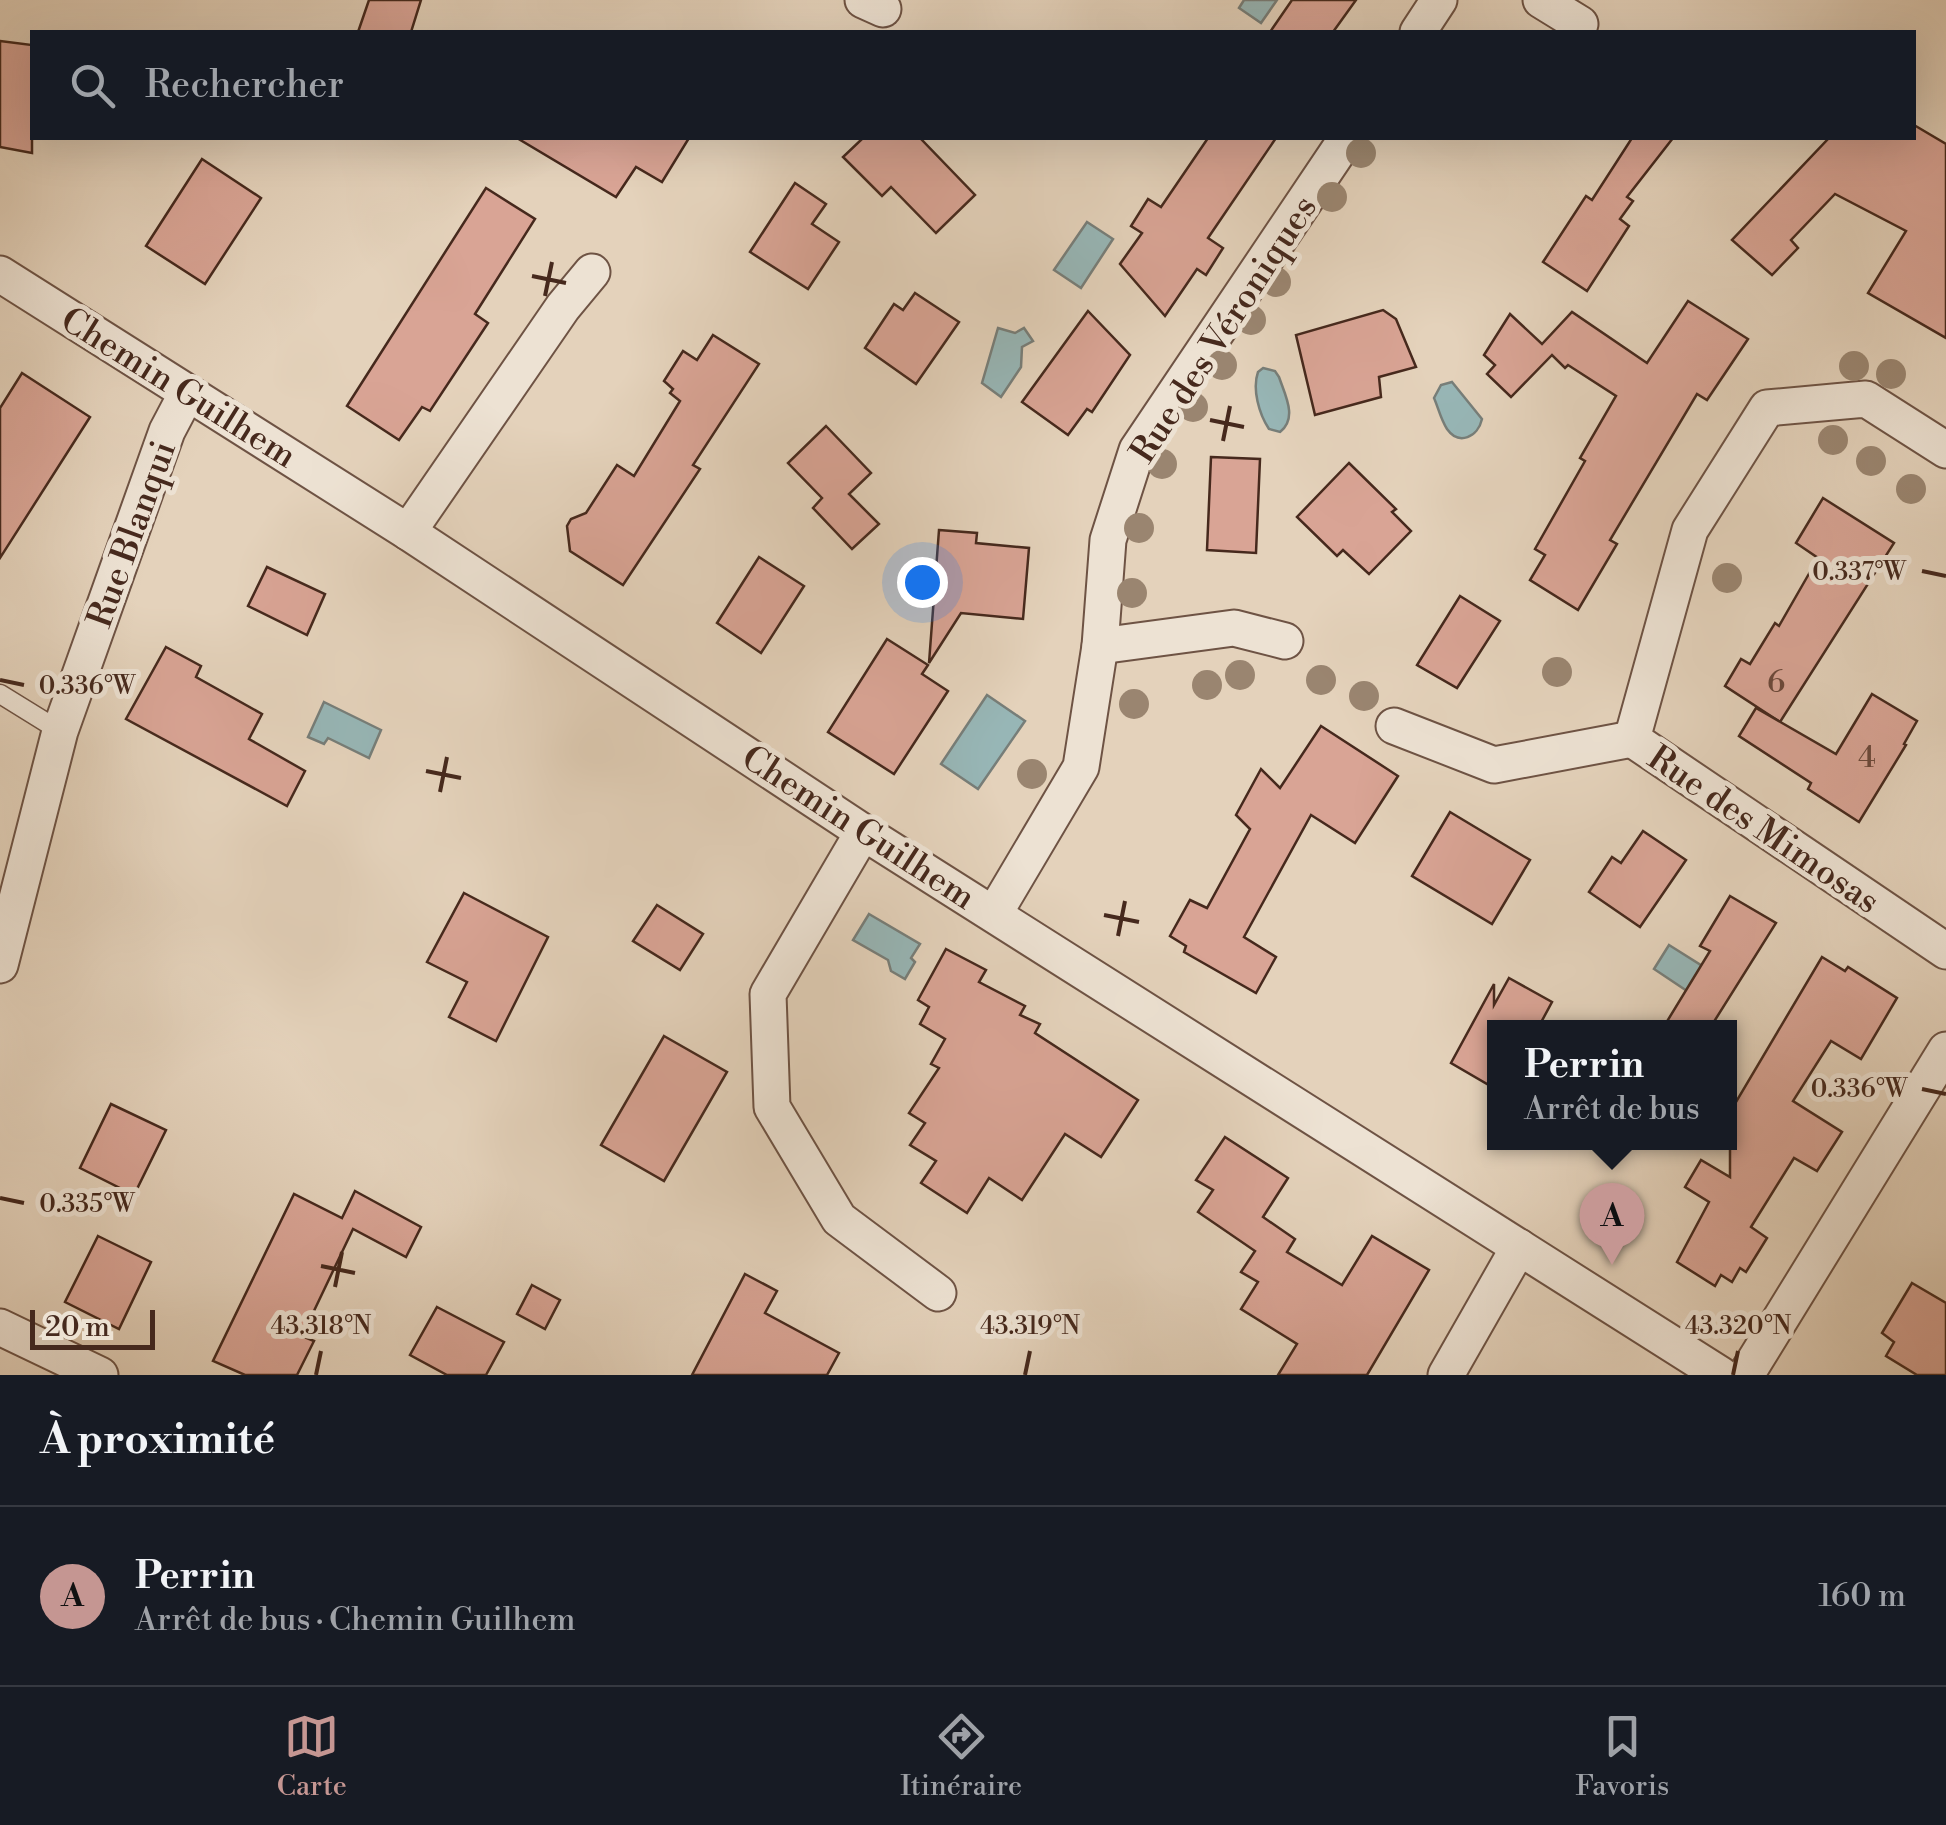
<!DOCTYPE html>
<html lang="fr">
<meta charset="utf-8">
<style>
body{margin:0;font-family:"Libre Bodoni",serif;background:#242831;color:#f1f3f6}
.scale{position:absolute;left:30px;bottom:25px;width:125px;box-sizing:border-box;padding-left:10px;border:5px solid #46291d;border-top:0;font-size:28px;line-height:35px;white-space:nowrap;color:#46291d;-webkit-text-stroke:8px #ede2d3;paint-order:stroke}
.you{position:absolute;left:922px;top:582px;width:35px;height:35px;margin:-25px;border:8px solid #fff;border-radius:50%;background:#1a73e8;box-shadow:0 0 0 15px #1a73e833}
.badge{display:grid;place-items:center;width:65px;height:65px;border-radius:50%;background:#c59692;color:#111;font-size:32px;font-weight:700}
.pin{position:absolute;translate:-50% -82px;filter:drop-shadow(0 2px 5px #0008)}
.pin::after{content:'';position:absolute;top:52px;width:35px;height:30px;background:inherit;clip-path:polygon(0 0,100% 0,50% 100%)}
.popup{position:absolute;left:1487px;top:1020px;width:250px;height:130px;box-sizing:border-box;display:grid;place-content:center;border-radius:0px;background:#171b24;filter:drop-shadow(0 2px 8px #0005);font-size:32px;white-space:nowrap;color:#9ea1a6}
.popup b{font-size:38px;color:#f1f3f6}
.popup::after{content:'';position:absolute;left:50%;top:100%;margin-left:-20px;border:20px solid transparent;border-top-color:#171b24}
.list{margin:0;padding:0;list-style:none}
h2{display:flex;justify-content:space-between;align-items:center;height:130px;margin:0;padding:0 40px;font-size:42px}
h2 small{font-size:32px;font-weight:400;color:#9ea1a6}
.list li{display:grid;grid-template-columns:65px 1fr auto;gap:30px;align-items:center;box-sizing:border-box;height:180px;padding:0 40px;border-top:2px solid #363941}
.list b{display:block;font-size:38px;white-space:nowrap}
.list p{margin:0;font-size:32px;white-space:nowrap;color:#9ea1a6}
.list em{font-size:32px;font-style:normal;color:#9ea1a6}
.icon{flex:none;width:55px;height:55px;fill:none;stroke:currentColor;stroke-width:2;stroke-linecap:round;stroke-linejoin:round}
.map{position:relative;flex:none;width:1946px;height:1375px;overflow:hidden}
.search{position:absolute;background:#171b24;box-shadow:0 10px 40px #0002;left:30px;right:30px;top:30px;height:110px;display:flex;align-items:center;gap:25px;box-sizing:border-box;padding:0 35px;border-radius:0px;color:#9ea1a6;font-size:38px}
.sheet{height:310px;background:#171b24}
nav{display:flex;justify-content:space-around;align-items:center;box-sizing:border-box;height:140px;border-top:2px solid #363941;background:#171b24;font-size:28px;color:#9ea1a6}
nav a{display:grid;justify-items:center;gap:5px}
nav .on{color:#c59692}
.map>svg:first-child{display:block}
</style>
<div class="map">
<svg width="1946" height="1375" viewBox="0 0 1946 1375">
<rect width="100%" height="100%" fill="#e4d2bb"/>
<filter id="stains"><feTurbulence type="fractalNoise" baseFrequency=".002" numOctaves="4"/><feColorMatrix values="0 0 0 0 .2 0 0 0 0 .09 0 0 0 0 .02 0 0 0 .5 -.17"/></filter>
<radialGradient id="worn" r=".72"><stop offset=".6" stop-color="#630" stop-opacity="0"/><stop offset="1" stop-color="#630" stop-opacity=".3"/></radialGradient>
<!-- water -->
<g fill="#97b6b6" stroke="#777e79" stroke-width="2.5">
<path d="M1244 0H1277L1261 23 1239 8Z"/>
<path d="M1087 222 1113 239 1081 288 1054 270Z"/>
<path d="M998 328 1015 333 1024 328 1033 341 1022 347 1021 367 1001 397 982 383Z"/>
<path d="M1263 368 1275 371 1279 377C1285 395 1298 418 1280 432L1269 429C1259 414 1252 389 1258 372Z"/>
<path d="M1452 382 1482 419C1478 437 1459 446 1447 429 1441 420 1438 407 1434 398L1441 385Z"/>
<path d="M987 695 1025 721 978 789 941 764Z"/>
<path d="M324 702 381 730 369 758 328 738 324 744 308 737Z"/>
<path d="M869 914 920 944 911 958 915 962 905 979 891 971 888 960 853 940Z"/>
<path d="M1669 945 1715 974 1699 999 1654 969Z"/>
</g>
<!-- building -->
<g fill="#d9a495" stroke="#46291d" stroke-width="2.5">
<path d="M369 0H421L411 32H358Z"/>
<path d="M1292 0H1356L1333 32H1270Z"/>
<path d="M0 41 32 45V153L0 147Z"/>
<path d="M1914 125 1946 144V338L1868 293 1906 231 1835 194 1791 240 1798 248 1772 275 1732 240 1829 138H1914Z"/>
<path d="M517 138H689L662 182 636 167 616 197Z"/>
<path d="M863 138H920L975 195 936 233 891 187 882 196 843 157Z"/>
<path d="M1208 138H1276L1208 238 1223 248 1206 275 1197 269 1165 316 1120 264 1142 233 1131 226 1148 199 1161 207Z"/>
<path d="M1632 138H1673L1627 197 1633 201 1620 219 1629 226 1587 291 1543 262 1586 196 1592 200Z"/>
<path d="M202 159 261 198 205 284 146 246Z"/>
<path d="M795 183 826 204 812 224 839 242 808 289 750 252Z"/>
<path d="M486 188 535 219 475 314 488 323 430 411 422 407 399 440 347 406Z"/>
<path d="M915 293 959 322 916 384 865 348 894 304 903 310Z"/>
<path d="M1688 301 1748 339 1707 400 1697 394 1610 540 1617 544 1578 610 1530 580 1545 555 1535 549 1585 461 1580 458 1616 396 1568 365 1565 368 1552 355 1511 397 1487 374 1495 365 1484 355 1510 314 1542 344 1572 312 1647 363Z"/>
<path d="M1383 310 1396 319 1416 367 1379 377 1381 397 1315 415 1296 335Z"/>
<path d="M1088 311 1130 355 1092 412 1087 409 1068 435 1022 402Z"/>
<path d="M713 335 759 364 693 465 700 469 623 585 570 551 567 526 571 519 586 513 617 465 634 476 680 401 670 393 673 389 664 381 683 351 697 360Z"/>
<path d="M22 373 90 417 0 558V408Z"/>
<path d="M826 426 871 473 849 494 879 524 852 549 813 508 822 498 788 463Z"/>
<path d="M1211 457 1260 459 1256 553 1207 550Z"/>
<path d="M1349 463 1396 509 1392 512 1411 531 1369 574 1343 550 1337 556 1297 517Z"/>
<path d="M1823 498 1894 543 1780 722 1725 686 1741 659 1750 664 1775 623 1779 626 1818 558 1796 543Z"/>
<path d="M939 530 977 533 976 543 1029 548 1023 619 961 613 929 663Z"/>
<path d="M759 557 804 586 761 653 717 623Z"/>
<path d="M267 567 325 594 307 635 248 606Z"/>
<path d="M1460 596 1500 621 1457 688 1417 665Z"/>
<path d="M887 639 928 665 922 674 948 691 894 774 828 732Z"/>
<path d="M166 647 201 666 196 677 262 714 249 739 305 771 287 806 126 719Z"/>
<path d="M1872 694 1917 721 1904 744 1906 745 1859 822 1808 789 1811 783 1739 736 1756 708 1836 754Z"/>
<path d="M1321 726 1398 776 1355 843 1311 815 1244 937 1276 957 1256 993 1184 952 1186 946 1170 936 1190 900 1207 908 1250 829 1236 815 1261 769 1280 788Z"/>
<path d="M1450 812 1530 860 1492 924 1412 876Z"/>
<path d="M1643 831 1686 860 1640 927 1589 892 1612 857 1621 863Z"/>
<path d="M464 893 548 937 496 1041 449 1017 467 982 427 962Z"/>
<path d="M1730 896 1776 923 1710 1028H1663L1710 951 1700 946Z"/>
<path d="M657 905 703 934 680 970 633 941Z"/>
<path d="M946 949 986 970 979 982 1025 1006 1020 1015 1040 1024 1035 1033 1138 1100 1101 1157 1065 1134 1022 1200 989 1178 967 1213 921 1183 936 1161 910 1145 925 1123 909 1113 939 1068 931 1064 945 1039 920 1024 929 1007 918 1000Z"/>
<path d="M1822 957 1845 971 1848 967 1897 998 1861 1059 1831 1041 1793 1101 1842 1132 1817 1171 1794 1158 1751 1227 1767 1238 1746 1272 1740 1268 1732 1282 1721 1275 1715 1286 1677 1262 1709 1202 1685 1187 1701 1160 1730 1177V1112Z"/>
<path d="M1509 978 1552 1002 1538 1028H1494V1088L1451 1063 1494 984V1005Z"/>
<path d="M664 1036 727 1072 664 1181 601 1145Z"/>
<path d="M111 1104 166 1130 134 1195 80 1168Z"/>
<path d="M1225 1137 1288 1178 1263 1217 1295 1239 1287 1252 1342 1285 1372 1236 1429 1270 1367 1375H1278L1297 1344 1241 1309 1258 1282 1241 1272 1255 1251 1198 1212 1213 1190 1196 1180Z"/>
<path d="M355 1191 421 1227 406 1257 353 1229 302 1336 314 1341 297 1375H245L213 1361 294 1194 342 1218Z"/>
<path d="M98 1236 151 1262 119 1329 65 1302Z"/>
<path d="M745 1274 777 1291 765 1313 839 1353 827 1375H692Z"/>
<path d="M1912 1283 1946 1303V1375H1917L1886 1356 1894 1342 1882 1333Z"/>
<path d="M532 1285 560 1300 545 1329 517 1314Z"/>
<path d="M437 1307 504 1342 486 1375H447L410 1355Z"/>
</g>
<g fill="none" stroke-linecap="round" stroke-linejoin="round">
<!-- service casing -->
<g stroke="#6e5344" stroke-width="21">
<path id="service" d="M0 694 60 731"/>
</g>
<!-- minor casing -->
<g stroke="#6e5344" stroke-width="39">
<g id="minor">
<path d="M863 0 883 9"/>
<path d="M1541 0 1580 24 1574 32"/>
<path d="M1418 32 1439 0"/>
<path d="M0 274 408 532 863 832 1721 1375"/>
<path d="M1946 450 1866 399 1767 408 1690 530 1632 739 1946 951"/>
<path d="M408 532 563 307 592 272"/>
<path d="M1100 646 1234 628 1285 641"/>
<path d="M1394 726 1494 765 1632 739"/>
<path d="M863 832 768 994 772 1107 839 1219 938 1293"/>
<path d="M994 914 1081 767 1100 646 1108 540 1137 450 1347 138"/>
<path d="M0 965 60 731 167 431 187 393"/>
<path d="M0 1327 100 1375"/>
<path d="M1446 1375 1519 1247"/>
<path d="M1746 1375 1946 1050"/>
</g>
</g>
<!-- service -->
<use href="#service" stroke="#ede2d3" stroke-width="18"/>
<!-- minor -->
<use href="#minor" stroke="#ede2d3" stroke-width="35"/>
</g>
<!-- trees -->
<g fill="#9a8570">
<circle cx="1361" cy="153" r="15"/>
<circle cx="1332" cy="197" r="15"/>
<circle cx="1276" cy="282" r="15"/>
<circle cx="1251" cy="320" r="15"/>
<circle cx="1222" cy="365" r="15"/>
<circle cx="1854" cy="366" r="15"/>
<circle cx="1891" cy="374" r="15"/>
<circle cx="1193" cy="407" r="15"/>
<circle cx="1833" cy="440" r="15"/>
<circle cx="1871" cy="461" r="15"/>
<circle cx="1162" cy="464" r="15"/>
<circle cx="1911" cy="489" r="15"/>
<circle cx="1139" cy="528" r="15"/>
<circle cx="1727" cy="578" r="15"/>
<circle cx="1132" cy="593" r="15"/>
<circle cx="1557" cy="672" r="15"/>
<circle cx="1240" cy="675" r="15"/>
<circle cx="1321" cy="680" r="15"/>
<circle cx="1207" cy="685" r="15"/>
<circle cx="1364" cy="696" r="15"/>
<circle cx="1134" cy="704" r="15"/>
<circle cx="1032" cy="774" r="15"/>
</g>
<!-- ticks -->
<path fill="none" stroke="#46291d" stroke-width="4" d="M532 276 566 283M545 296 552 262M1210 420 1244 427M1223 441 1230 406M1922 571 1946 576M0 680 24 685M426 771 461 778M440 792 447 757M1104 915 1139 922M1118 936 1125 901M1922 1089 1946 1094M0 1198 24 1203M321 1266 355 1273M335 1287 342 1252M316 1375 321 1351M1025 1375 1030 1351M1733 1375 1738 1351"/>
<g text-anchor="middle" stroke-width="10" stroke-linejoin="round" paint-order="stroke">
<!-- number labels -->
<g font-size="30" fill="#6b483b">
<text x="1776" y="692">6</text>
<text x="1867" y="767">4</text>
</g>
<!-- street labels -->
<g font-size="35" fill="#46291d" stroke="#ede2d3">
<text transform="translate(1223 329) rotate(-57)" y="12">Rue des Véroniques</text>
<text transform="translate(179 387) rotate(32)" y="12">Chemin Guilhem</text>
<text transform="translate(131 534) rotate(-70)" y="12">Rue Blanqui</text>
<text transform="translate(859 827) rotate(33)" y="12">Chemin Guilhem</text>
<text transform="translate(1764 829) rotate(34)" y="12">Rue des Mimosas</text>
</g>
</g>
<g font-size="25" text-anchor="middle" fill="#46291d" stroke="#ede2d3" stroke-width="10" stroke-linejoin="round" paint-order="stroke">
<text x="1859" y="580">0.337°W</text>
<text x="87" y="694">0.336°W</text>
<text x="1859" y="1097">0.336°W</text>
<text x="87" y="1212">0.335°W</text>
<text x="321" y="1334">43.318°N</text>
<text x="1030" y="1334">43.319°N</text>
<text x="1738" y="1334">43.320°N</text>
</g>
<rect width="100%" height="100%" filter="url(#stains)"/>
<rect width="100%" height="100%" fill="url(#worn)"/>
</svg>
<div class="scale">20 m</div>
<div class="you"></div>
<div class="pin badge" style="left:1612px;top:1265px">A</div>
<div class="popup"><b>Perrin</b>Arrêt de bus</div>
<div class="search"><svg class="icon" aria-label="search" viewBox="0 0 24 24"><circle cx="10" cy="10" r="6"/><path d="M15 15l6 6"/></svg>Rechercher</div>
</div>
<section class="sheet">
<h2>À proximité<small></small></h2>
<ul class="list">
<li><span class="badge">A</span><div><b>Perrin</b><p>Arrêt de bus · Chemin Guilhem</p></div><em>160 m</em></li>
</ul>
</section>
<nav>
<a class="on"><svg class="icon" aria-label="map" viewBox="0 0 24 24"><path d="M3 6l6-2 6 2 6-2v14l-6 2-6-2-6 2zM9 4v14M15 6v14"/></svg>Carte</a>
<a><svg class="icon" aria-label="directions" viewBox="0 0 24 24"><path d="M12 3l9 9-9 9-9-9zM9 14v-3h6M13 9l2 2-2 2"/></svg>Itinéraire</a>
<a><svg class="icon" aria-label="saved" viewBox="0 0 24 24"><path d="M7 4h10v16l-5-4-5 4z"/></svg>Favoris</a>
</nav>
